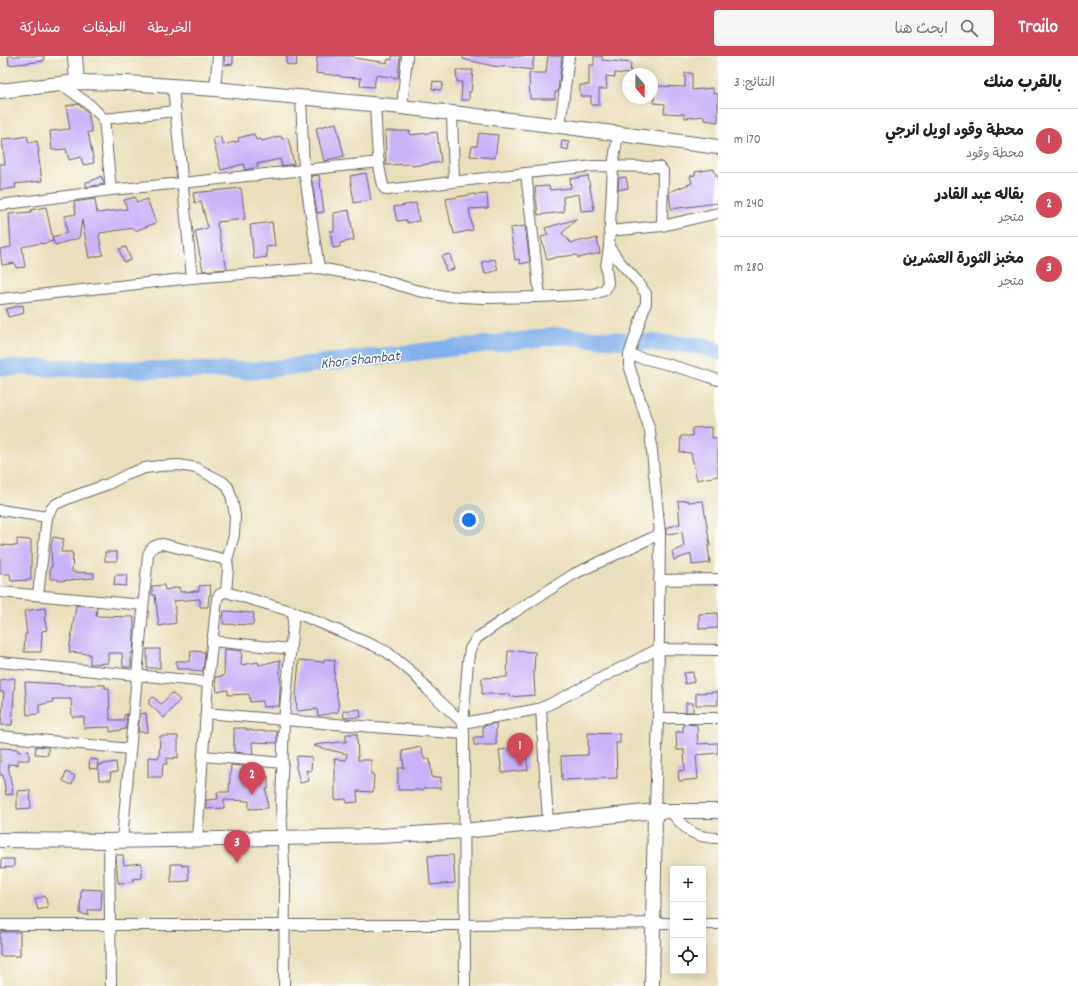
<!DOCTYPE html>
<html lang="ar">
<meta charset="utf-8">
<style>
body{margin:0;font-family:Dekko,"Playpen Sans Arabic",sans-serif;background:#f6f6f6;color:#202124;direction:rtl}
.controls{position:absolute;right:12px;bottom:12px;display:grid;overflow:hidden;border-radius:4px;box-shadow:0 2px 10px #0003}
.controls button{width:36px;height:36px;display:grid;place-items:center;padding:0;border:0;border-bottom:1px solid #e0e0e0;background:#fff;color:#202124;font:20px sans-serif}
.compass{position:absolute;left:622px;top:12px;width:36px;height:36px;border-radius:50%;background:#fff;box-shadow:0 2px 10px #0003;rotate:159deg}
.you{position:absolute;left:469px;top:464px;width:14px;height:14px;margin:-10px;border:3px solid #fff;border-radius:50%;background:#1a73e8;box-shadow:0 0 0 6px #1a73e833}
.badge{display:grid;place-items:center;width:26px;height:26px;border-radius:50%;background:#d1495b;color:#fff;font-size:13px;font-weight:700}
.pin{position:absolute;translate:-50% -33px;filter:drop-shadow(0 1px 2px #0008)}
.pin::after{content:'';position:absolute;top:21px;width:14px;height:12px;background:inherit;clip-path:polygon(0 0,100% 0,50% 100%)}
.list{margin:0;padding:0;list-style:none}
h2{display:flex;justify-content:space-between;align-items:center;height:52px;margin:0;padding:0 16px;font-size:17px}
h2 small{font-size:13px;font-weight:400;color:#757577}
.list li{display:grid;grid-template-columns:26px 1fr auto;gap:12px;align-items:center;box-sizing:border-box;height:64px;padding:0 16px;border-top:1px solid #e0e0e0}
.list b{display:block;font-size:15px;white-space:nowrap}
.list p{margin:0;font-size:13px;white-space:nowrap;color:#757577}
.list em{font-size:13px;font-style:normal;color:#757577}
.icon{flex:none;width:22px;height:22px;fill:none;stroke:currentColor;stroke-width:2;stroke-linecap:round;stroke-linejoin:round}
.map{position:relative;flex:none;width:718px;height:930px;overflow:hidden;direction:ltr}
header{display:flex;align-items:center;gap:24px;box-sizing:border-box;height:56px;padding:0 20px;background:#d1495b;color:#fff}
header strong{font-size:19px}
nav{display:flex;gap:22px;margin-inline-start:auto;font-size:14px}
.search{width:280px;height:36px;background:#f6f6f6;display:flex;align-items:center;gap:10px;box-sizing:border-box;padding:0 14px;border-radius:4px;color:#757577;font-size:15px}
main{display:flex}
aside{flex:1;background:#fff}
.map>svg:first-child{display:block}
</style>
<header>
<strong>Trailo</strong>
<div class="search"><svg class="icon" aria-label="search" viewBox="0 0 24 24"><circle cx="10" cy="10" r="6"/><path d="M15 15l6 6"/></svg>ابحث هنا</div>
<nav><a>الخريطة</a><a>الطبقات</a><a>مشاركة</a></nav>
</header>
<main>
<aside>
<h2>بالقرب منك<small>النتائج: 3</small></h2>
<ul class="list">
<li><span class="badge">1</span><div><b>محطة وقود اويل انرجي</b><p>محطة وقود</p></div><em>170 m</em></li>
<li><span class="badge">2</span><div><b>بقاله عبد القادر</b><p>متجر</p></div><em>240 m</em></li>
<li><span class="badge">3</span><div><b>مخبز الثورة العشرين</b><p>متجر</p></div><em>280 m</em></li>
</ul>
</aside>
<div class="map">
<svg width="718" height="930" viewBox="0 0 718 930">
<rect width="100%" height="100%" fill="#fdfcf7"/>
<filter id="ink" filterUnits="userSpaceOnUse"><feTurbulence type="fractalNoise" baseFrequency=".025" numOctaves="2"/><feDisplacementMap in="SourceGraphic" scale="8" xChannelSelector="R" yChannelSelector="G"/><feConvolveMatrix kernelMatrix="1 2 1 2 8 2 1 2 1" color-interpolation-filters="sRGB"/></filter>
<filter id="wash" filterUnits="userSpaceOnUse"><feTurbulence type="fractalNoise" baseFrequency=".012" numOctaves="4" result="noise"/><feDisplacementMap in="SourceGraphic" scale="16" xChannelSelector="R" yChannelSelector="G"/><feGaussianBlur stdDeviation="0.9" result="paint"/><feColorMatrix in="noise" values="0 0 0 0 0 0 0 0 0 0 0 0 0 0 0 0 0 1.4 0 .05"/><feComposite in="paint" operator="in"/></filter>
<g filter="url(#wash)">
<rect width="100%" height="100%" fill="#eadfbb"/>
<g fill="none" stroke-linecap="round" stroke-linejoin="round">
<!-- river -->
<path stroke="#81b1ec" stroke-width="17" d="M0 311 252 315 558 280 703 290 718 296"/>
</g>
<g id="blocks">
<!-- building -->
<g fill="#c7b1f9">
<path d="M8 0H44V5L9 9Z"/>
<path d="M224 0H233V8L225 9Z"/>
<path d="M287 0H297L296 10 286 8Z"/>
<path d="M317 0H354V2L387 7 388 3 392 4V0H400L398 22 376 19 374 31 360 30 361 22 341 21V20L316 17Z"/>
<path d="M463 0H534L532 14 504 10V11L493 10 463 3Z"/>
<path d="M548 0H562L558 36H555V43H530L529 17H546Z"/>
<path d="M594 0H602V4L631 7 630 18 615 17V21L606 20 607 33H599V49H591V40H580V29H589V9H594Z"/>
<path d="M456 14H473L471 36H469V44H461L462 26H457Z"/>
<path d="M685 17H692V34L713 32V37L718 38V66L704 64V60L685 62 684 58 664 57 665 48 654 47 655 30 685 31Z"/>
<path d="M433 25 443 27 441 34 432 33Z"/>
<path d="M78 48 88 57 92 76H88L94 107 83 109 81 101 69 104 66 93 52 94 50 75 70 73 66 50Z"/>
<path d="M336 67 344 100 324 105 316 72Z"/>
<path d="M385 75H410V79L437 76 441 106 412 110 411 108 386 109Z"/>
<path d="M479 77 498 79 495 102 470 100 472 90H477Z"/>
<path d="M254 78 256 84 261 83 262 85 281 80 282 83 288 82 294 108 282 110 280 103 257 108 258 111 249 113 245 114 244 108 221 114 213 83 220 80 223 89 239 85 238 82Z"/>
<path d="M27 80 29 87 37 85 39 96H38L42 125 15 128 16 132 0 134V108H5L2 83 11 82V83Z"/>
<path d="M562 85 569 86 568 94 561 92Z"/>
<path d="M714 113 716 120 718 119V147L671 153 669 136 692 127 690 120 695 119V116Z"/>
<path d="M366 117 371 144 354 147 350 120Z"/>
<path d="M319 119 324 156 317 157 311 120Z"/>
<path d="M101 120 102 123H103L104 128 86 131V126L91 125Z"/>
<path d="M588 120 594 154 581 155 579 138 563 141 564 156 538 159 535 131 549 130 550 134 571 132 570 123Z"/>
<path d="M626 121 628 132 618 134 619 122Z"/>
<path d="M241 132 245 163 218 166 217 168 227 213 203 215 195 175 208 172 201 146 195 147 193 137Z"/>
<path d="M475 138V139L487 138 488 152 469 153 473 174 454 178 452 169H451L446 143Z"/>
<path d="M135 141 137 147 147 143 156 167 135 175 134 172 100 177V179L99 180 103 199 89 202 82 164 79 182 55 189 52 181 67 177 65 160 76 158 74 146 95 143 97 157 127 153 124 144Z"/>
<path d="M416 147 419 165 407 167V164L397 165 394 151Z"/>
<path d="M46 151 53 185 42 188V187L22 191 25 211 16 212 15 207 2 209 0 193 11 191 9 158 31 156V154Z"/>
<path d="M349 154 354 184 340 187V191L333 192 330 175H334V157Z"/>
<path d="M577 163 562 177 571 187 584 184 586 185 597 182 600 197 578 202 577 199 557 201 547 204 541 181 548 179 545 172Z"/>
<path d="M272 166 275 190 266 191 267 201 254 203 250 169Z"/>
<path d="M525 170 530 206 520 208 519 203 515 204 510 172Z"/>
<path d="M126 191 131 204 124 206 119 193Z"/>
<path d="M450 198 454 213 446 215 442 200Z"/>
<path d="M495 203 498 214 485 218 482 206Z"/>
<path d="M23 249 24 257 8 261 6 253Z"/>
<path d="M712 371V382H718V420L697 424 691 397 680 396 681 380H692V372Z"/>
<path d="M688 444V446L703 445 710 490H708L710 507 692 509 691 498 674 504 672 496 684 491 682 476 666 478V472L680 468 678 445Z"/>
<path d="M53 481 64 483 61 496H72V499L73 498 72 516 94 517V522L58 525V523H50V511H52L51 491Z"/>
<path d="M17 483 31 484V524L11 525 10 518H0V489L17 490Z"/>
<rect x="105" y="496" width="12" height="9"/>
<path d="M115 519H127L126 530 114 529Z"/>
<path d="M164 529 165 534 179 531 180 536 199 535V530L210 529 211 539H209L208 551H200V543L174 545 176 567 159 570 155 539H152V530Z"/>
<path d="M76 549 97 551 96 560 134 561V581L133 597H131V611H123L122 597H108V607L90 608V598L69 596Z"/>
<path d="M45 552 46 561H44L47 574 42 575 41 596H24L25 578H27L24 555Z"/>
<path d="M224 555 254 557 253 569 223 568Z"/>
<path d="M718 557V572L699 573V558Z"/>
<rect x="147" y="593" width="13" height="19"/>
<path d="M225 593 242 595 241 609 258 606 259 609 280 604V633L279 650 263 651V645L250 646 249 638 228 639V634L217 636 215 621 224 620Z"/>
<path d="M191 595 205 596 203 615 190 614V613H177L176 605H190Z"/>
<path d="M508 595 535 596 534 619 535 639 510 641V638H482V622L507 621Z"/>
<path d="M324 603 335 604 334 624 339 651 338 656 318 660 317 653 297 655 296 639 299 604 324 606Z"/>
<path d="M693 616 694 626 685 628 684 617Z"/>
<path d="M15 622 12 669H1L4 636H0V624Z"/>
<path d="M25 626 61 628V629H105V632H109L110 664H124V659L127 658 126 673 110 676V671L84 672V661H72L71 643H52L53 646 39 649V658L27 659Z"/>
<path d="M718 636V649H696V637Z"/>
<path d="M172 637 180 644 164 662 149 648V645L153 641 161 648Z"/>
<rect x="686" y="647" width="7" height="9"/>
<path d="M360 653 361 661 344 662 343 655Z"/>
<path d="M146 657 148 676H138L140 658Z"/>
<path d="M496 667V689H474V681H483V670Z"/>
<path d="M686 668 697 669 698 688 718 687V697L696 699 698 723 679 725 678 715 685 714 684 694H677L676 676H683V669Z"/>
<path d="M234 672H246V674H252V675H277V687L252 686 253 698 234 696Z"/>
<path d="M588 677 620 678V687H616L617 722 562 724 561 700 588 699Z"/>
<path d="M346 678H357L358 704H371V718H374L373 736 357 735 358 746 347 747 346 743 335 744V710L334 703 346 704 347 698 313 690 314 689 341 686H346Z"/>
<path d="M160 680H178V702L174 701V703L167 702V708H163L162 721H148V701L159 702Z"/>
<path d="M36 690 48 691V699L35 698Z"/>
<path d="M421 691 424 703H430L432 722 441 721V732H424V734H398V712H404L402 695Z"/>
<path d="M525 691 528 714 502 717 499 694Z"/>
<path d="M0 692 18 693V696L29 695V704H18V709L8 708 13 738 6 739 3 719H0Z"/>
<path d="M297 700 312 701 311 715 306 714 309 725 300 727 296 711Z"/>
<path d="M90 703 98 704 97 713 89 712Z"/>
<path d="M116 706 117 716 110 717 111 724H99L98 709Z"/>
<path d="M231 709 262 712V720H268V733H266L268 752 249 753V745L224 744V752L206 753V744L218 743 217 736H229Z"/>
<path d="M66 716 75 720 72 729 63 725Z"/>
<path d="M30 734 31 752 17 753V735Z"/>
<path d="M116 799H123L124 809 141 807 142 822 133 823V826L118 827Z"/>
<path d="M453 799 455 827 430 829 428 800Z"/>
<path d="M1 803H14V811L1 812Z"/>
<path d="M171 808H182V810L188 809 189 825 171 826Z"/>
<path d="M81 833 102 834 101 854H88V859L80 858Z"/>
<path d="M45 840 48 851 38 854 35 843Z"/>
<rect x="0" y="876" width="20" height="24"/>
</g>
</g>
</g>
<g filter="url(#ink)">
<use href="#blocks" fill-opacity="0" stroke="#686468" stroke-width="1"/>
<g fill="none" stroke-linecap="round" stroke-linejoin="round">
<!-- street casing -->
<g stroke="#686468" stroke-width="12">
<g id="street">
<path d="M60 27 90 49 104 63 111 134"/>
<path d="M173 31 192 222"/>
<path d="M215 33 218 0"/>
<path d="M301 41 304 114 319 212"/>
<path d="M375 49C377 75 376 107 384 132L387 134 526 117 595 110 659 111 663 115 662 170"/>
<path d="M402 51 407 0"/>
<path d="M452 57 454 126"/>
<path d="M104 63 176 55"/>
<path d="M560 70 569 0"/>
<path d="M526 117 540 241"/>
<path d="M0 149 111 134 182 127 379 106"/>
<path d="M609 175 662 170 718 157"/>
<path d="M609 191 619 205 638 226 646 238V247L629 299V309L650 375 660 478 658 662 655 755"/>
<path d="M0 243 192 222 319 212 379 223 415 234 444 240 483 242 540 241 594 238 605 234 608 227 606 211 609 191 613 110 618 78"/>
<path d="M629 299C660 306 688 313 718 324"/>
<path d="M0 454 47 461"/>
<path d="M659 524 718 523"/>
<path d="M0 536 143 549"/>
<path d="M38 539 47 461 51 453 56 448 72 441 108 428 128 418 145 412 159 410 179 409 196 412 223 426 228 431 232 443 235 460 234 479 227 504 228 513 226 536"/>
<path d="M212 585 290 593"/>
<path d="M0 606 208 626"/>
<path d="M541 652 548 766"/>
<path d="M206 657 284 664 464 678"/>
<path d="M658 662H718"/>
<path d="M463 667 538 653 546 650 658 593 718 594"/>
<path d="M0 680 130 693"/>
<path d="M203 700 283 707"/>
<path d="M670 755C685 773 693 782 718 782"/>
<path d="M122 784 148 499C151 491 154 489 163 488L227 504"/>
<path d="M197 784 208 626 217 543 220 538 226 536 294 556 375 590 387 596 414 618 428 634 463 667"/>
<path d="M109 785 111 930"/>
<path d="M703 868H718"/>
<path d="M0 869H465L673 867"/>
<path d="M284 930 285 831 281 749 284 664 294 556"/>
<path d="M465 930 464 678 463 667 468 606 470 593 477 582 513 557 574 518 660 478"/>
</g>
</g>
<!-- secondary casing -->
<g stroke="#686468" stroke-width="16">
<g id="secondary">
<path d="M75 0 77 26"/>
<path d="M0 35 77 26 127 27 215 33 402 51 560 70 718 91"/>
<path d="M0 784 109 785 379 780 464 775 655 755H718"/>
<path d="M652 930 655 755"/>
</g>
</g>
<!-- street -->
<use href="#street" stroke="#fff" stroke-width="10"/>
<!-- secondary -->
<use href="#secondary" stroke="#fff" stroke-width="14"/>
</g>
</g>
<g text-anchor="middle" stroke-width="3" stroke-linejoin="round" paint-order="stroke">
<!-- water labels -->
<g font-size="15" font-style="italic" fill="#485b82" stroke="#fdfcf7">
<text transform="translate(360 303) rotate(-6)" y="5">Khor Shambat</text>
</g>
</g>
</svg>
<div class="controls">
<button>+</button>
<button>−</button>
<button><svg class="icon" aria-label="locate" viewBox="0 0 24 24"><circle cx="12" cy="12" r="6"/><path d="M12 2v4M12 18v4M2 12h4M18 12h4"/></svg></button>
</div>
<svg class="compass" viewBox="-18 -18 36 36"><path d="M0-13l5 13h-10z" fill="#e53935"/><path d="M0 13l5-13h-10z" fill="#757577"/></svg>
<div class="you"></div>
<div class="pin badge" style="left:520px;top:710px">1</div>
<div class="pin badge" style="left:252px;top:739px">2</div>
<div class="pin badge" style="left:237px;top:807px">3</div>
</div>
</main>
